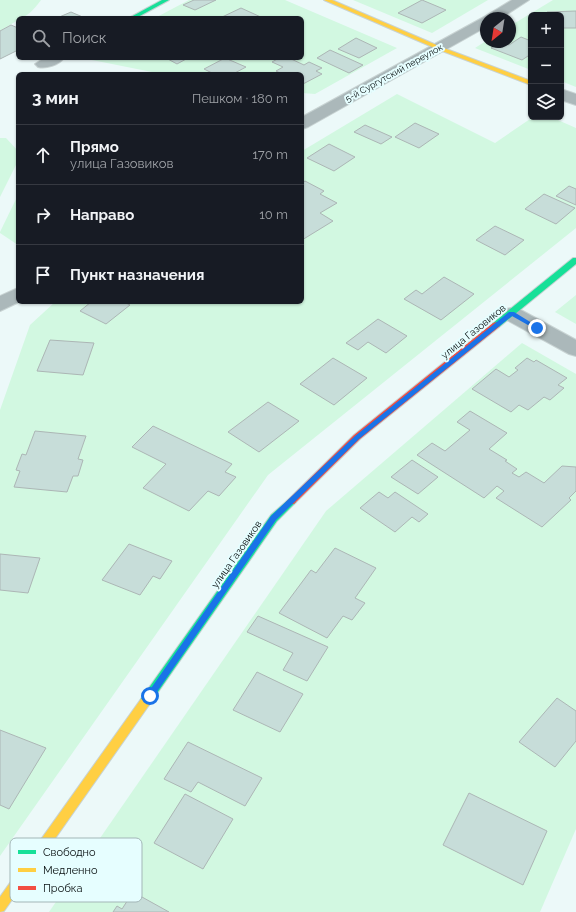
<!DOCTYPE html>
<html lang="ru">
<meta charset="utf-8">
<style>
body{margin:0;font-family:Raleway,sans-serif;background:#20242c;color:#f1f3f6}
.controls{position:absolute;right:12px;top:12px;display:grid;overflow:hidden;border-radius:6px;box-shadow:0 1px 3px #0004}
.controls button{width:36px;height:36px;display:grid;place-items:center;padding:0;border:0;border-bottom:1px solid #363941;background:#171b24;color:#f1f3f6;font:20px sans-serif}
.compass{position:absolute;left:480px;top:12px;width:36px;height:36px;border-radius:50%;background:#171b24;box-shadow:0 1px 3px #0004;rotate:210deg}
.stop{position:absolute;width:12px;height:12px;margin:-9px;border:3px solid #1a73e8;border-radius:50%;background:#fff}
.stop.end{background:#1a73e8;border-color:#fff;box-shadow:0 1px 4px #0008}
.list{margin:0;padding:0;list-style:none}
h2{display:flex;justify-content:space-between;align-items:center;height:52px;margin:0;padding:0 16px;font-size:17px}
h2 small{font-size:13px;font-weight:400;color:#9ea1a6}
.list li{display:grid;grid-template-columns:26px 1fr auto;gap:12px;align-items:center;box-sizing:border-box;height:60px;padding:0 16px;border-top:1px solid #363941}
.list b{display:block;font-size:15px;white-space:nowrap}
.list p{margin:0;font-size:13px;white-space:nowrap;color:#9ea1a6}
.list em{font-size:13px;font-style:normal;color:#9ea1a6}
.icon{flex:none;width:22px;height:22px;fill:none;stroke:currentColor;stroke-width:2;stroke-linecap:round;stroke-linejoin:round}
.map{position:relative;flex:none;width:576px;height:912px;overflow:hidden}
.search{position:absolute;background:#171b24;box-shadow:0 1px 3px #0004;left:16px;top:16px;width:288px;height:44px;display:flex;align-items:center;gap:10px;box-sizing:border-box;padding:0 14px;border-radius:6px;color:#9ea1a6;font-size:15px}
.panel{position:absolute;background:#171b24;box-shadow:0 1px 3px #0004;left:16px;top:72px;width:288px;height:232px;border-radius:6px}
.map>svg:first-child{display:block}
</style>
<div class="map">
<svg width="576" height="912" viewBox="0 0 576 912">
<rect width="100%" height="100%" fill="#ecf9f9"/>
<!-- green -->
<g fill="#d2f8e1">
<path d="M0 0H41C36 7 27 18 18 18V20L0 31Z"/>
<path d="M189 0H285L397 48 315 94 302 93V74H162L82 58H302V18H155Z"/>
<path d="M353 0H488L432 33Z"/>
<path d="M553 0H576V87L561 81V15H531V70L475 48 486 41 510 42V26Z"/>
<path d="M397 94 495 143 533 117H551L576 128V228L268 475 0 856V410L30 325 55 302H302V151Z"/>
<path d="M0 138H6L18 151V161L0 197Z"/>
<path d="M18 195V245L0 233V232Z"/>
<path d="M576 295V324L555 312Z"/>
<path d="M522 343 576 374V829L540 912H49L326 511Z"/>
</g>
<!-- building -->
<g fill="#c7ddd9" stroke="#acb6b5">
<path d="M194 0H216L195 10 183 5Z"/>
<path d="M422 0 446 10 422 23 398 13Z"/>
<path d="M241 8 263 18H220Z"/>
<path d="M576 11V28H561V15H549L547 12Z"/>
<path d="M71 12 85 18H57Z"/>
<path d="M11 25 18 28V50L0 59V31Z"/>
<path d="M521 37 531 41V54L522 60 491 48 500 42 509 45Z"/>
<path d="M356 38 377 48 359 58 338 49Z"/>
<path d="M330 50 363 65 349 73 317 58Z"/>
<path d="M166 58H188L177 64Z"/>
<path d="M225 58 246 67 233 74H214L204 69Z"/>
<path d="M279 58H289L304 65 309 62 322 68 316 71 322 74 303 84 302 74H282L276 71 283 67 272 62Z"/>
<path d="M415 123 439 134 419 148 395 137Z"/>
<path d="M365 125 392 137 381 144 354 132Z"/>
<path d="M329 144 355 157 334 171 307 158Z"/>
<path d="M305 181 324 191 320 194 337 203 320 213 333 221 302 240V183Z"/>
<path d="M569 186 576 189V205L556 196Z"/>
<path d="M544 194 575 208 556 224 525 209Z"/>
<path d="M495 226 524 240 505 255 476 240Z"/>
<path d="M444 277 474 294 441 320 404 299 416 290 422 294Z"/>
<path d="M91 302H124L130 305 106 324 80 311Z"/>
<path d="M378 319 407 336 386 353 368 342 358 350 346 343Z"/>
<path d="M50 340 94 343 83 375 37 371Z"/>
<path d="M333 358 367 378 334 405 300 384Z"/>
<path d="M527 358 534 362 536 360 567 378 558 385 564 388 550 400 544 397 528 410 519 405 511 412 472 389 496 369 509 377 518 370 515 368Z"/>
<path d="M268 402 299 421 259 452 228 432Z"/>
<path d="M470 411 507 433 489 449 507 460 505 461 517 469 512 473 519 477 526 472 544 483 562 466 576 467V491L569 498 571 500 542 527 496 498 504 491 497 486 484 498 417 455 432 443 445 451 470 430 457 422Z"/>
<path d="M153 426 232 464 225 472 236 477 219 496 208 491 189 511 143 488 166 464 132 447Z"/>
<path d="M35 431 86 436 78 459 83 460 78 476H73L67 492 14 487 20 471 16 470 22 454 26 455Z"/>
<path d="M412 460 438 477 418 494 391 477Z"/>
<path d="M379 492 388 498 395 492 428 514 419 522 412 517 395 532 360 508Z"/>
<path d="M129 544 172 561 160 579 153 576 140 595 102 580Z"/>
<path d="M335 548 376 568 355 598 365 603 352 620 343 616 327 638 279 613 311 570 316 573Z"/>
<path d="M0 554 40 558 28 593 0 590Z"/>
<path d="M258 616 328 647 307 681 283 670 293 653 247 632Z"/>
<path d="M257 672 303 694 280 732 233 710Z"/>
<path d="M557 698 576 711V741L555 767 519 742Z"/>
<path d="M0 730 46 748 9 809 0 805Z"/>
<path d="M188 742 262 778 245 806 198 782 191 792 164 779Z"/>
<path d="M469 793 547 831 523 885 443 845Z"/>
<path d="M185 794 233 819 203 869 154 843Z"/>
<path d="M133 892 169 912H113L117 906 122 909Z"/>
</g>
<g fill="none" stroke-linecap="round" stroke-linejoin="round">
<!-- street casing -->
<g stroke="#c8d3d3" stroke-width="2">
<g id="street">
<path d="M512 0H529L501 18H486V27L308 127 302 129V117L484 17Z"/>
<path d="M44 58H64C59 65 46 69 38 67L35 64Z"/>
<path d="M561 89 576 94V105L561 100Z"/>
<path d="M18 288 19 302 0 311V296Z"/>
<path d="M512 308 519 309 576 340V356L569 354 505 319 502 314 505 309Z"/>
</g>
</g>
<!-- fast casing -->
<g stroke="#c8d3d3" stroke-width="2">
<g id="fast">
<path d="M162 0H169L136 18H129Z"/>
<path d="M573 258H576V264L499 327H493L492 325 493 323Z"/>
<path d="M291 498 294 500 296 502 277 521 149 705 145 707 141 705 140 702 141 699 271 515 288 500Z"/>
</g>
</g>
<!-- slow casing -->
<g stroke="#c8d3d3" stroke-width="2">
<g id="slow">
<path d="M324 0H332L441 47 531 81V85L437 49Z"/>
<path d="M145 697 149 699 150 702 149 705 4 911 0 912V897L141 699Z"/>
</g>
</g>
<!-- jam casing -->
<g stroke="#c8d3d3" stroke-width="2">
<path id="jam" d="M496 322 500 325 499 327 360 439 294 504H288L286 502 288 500 354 435 493 323Z"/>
</g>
<!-- street -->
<use href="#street" fill="#abb8ba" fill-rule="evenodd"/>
<!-- fast -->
<use href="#fast" fill="#16e098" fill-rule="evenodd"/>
<!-- slow -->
<use href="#slow" fill="#ffcf43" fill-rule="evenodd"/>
<!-- jam -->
<use href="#jam" fill="#f24e42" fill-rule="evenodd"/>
</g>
<!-- route -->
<path fill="#1a73e8" d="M509 312H514L540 328 535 329 512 316 359 439 276 520 152 699H147V694L271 516 355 436Z"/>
<g text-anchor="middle" stroke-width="4" stroke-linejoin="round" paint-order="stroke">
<!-- far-street labels -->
<g font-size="9" fill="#070e0f" stroke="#e6feff">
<text transform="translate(394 73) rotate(-29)" y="3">5-й Сургутский переулок</text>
</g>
<!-- street labels -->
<g font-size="10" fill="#070e0f" stroke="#e6feff">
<text transform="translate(473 331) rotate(-39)" y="4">улица Газовиков</text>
<text transform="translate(236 554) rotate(-55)" y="4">улица Газовиков</text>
</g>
</g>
<!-- legend -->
<rect x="10" y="838" width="132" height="64" rx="6" fill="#e6feff" stroke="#a3b6b7" stroke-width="1"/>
<rect x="18" y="850" width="18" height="4" fill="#16e098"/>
<rect x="18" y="868" width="18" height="4" fill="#ffcf43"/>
<rect x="18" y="886" width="18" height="4" fill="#f24e42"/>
<g font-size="11" fill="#070e0f">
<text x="43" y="856">Свободно</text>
<text x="43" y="874">Медленно</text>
<text x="43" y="892">Пробка</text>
</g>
</svg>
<div class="controls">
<button>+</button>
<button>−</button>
<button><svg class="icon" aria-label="layers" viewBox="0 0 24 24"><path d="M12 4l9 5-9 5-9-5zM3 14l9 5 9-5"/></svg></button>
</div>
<svg class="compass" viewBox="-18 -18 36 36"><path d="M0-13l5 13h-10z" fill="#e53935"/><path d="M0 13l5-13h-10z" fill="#9ea1a6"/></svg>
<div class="stop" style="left:150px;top:696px"></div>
<div class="stop end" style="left:537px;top:328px"></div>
<div class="search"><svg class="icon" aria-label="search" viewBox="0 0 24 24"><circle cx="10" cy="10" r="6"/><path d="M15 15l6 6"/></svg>Поиск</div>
<section class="panel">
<h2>3 мин<small>Пешком · 180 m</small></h2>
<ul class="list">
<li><svg class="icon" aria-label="ahead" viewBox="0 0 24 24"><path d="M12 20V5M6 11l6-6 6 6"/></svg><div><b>Прямо</b><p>улица Газовиков</p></div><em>170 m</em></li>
<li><svg class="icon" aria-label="right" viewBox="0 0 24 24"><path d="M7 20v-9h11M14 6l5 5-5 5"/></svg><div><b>Направо</b></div><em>10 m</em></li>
<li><svg class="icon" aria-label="arrive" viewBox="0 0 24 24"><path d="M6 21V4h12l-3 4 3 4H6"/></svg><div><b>Пункт назначения</b></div></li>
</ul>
</section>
</div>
